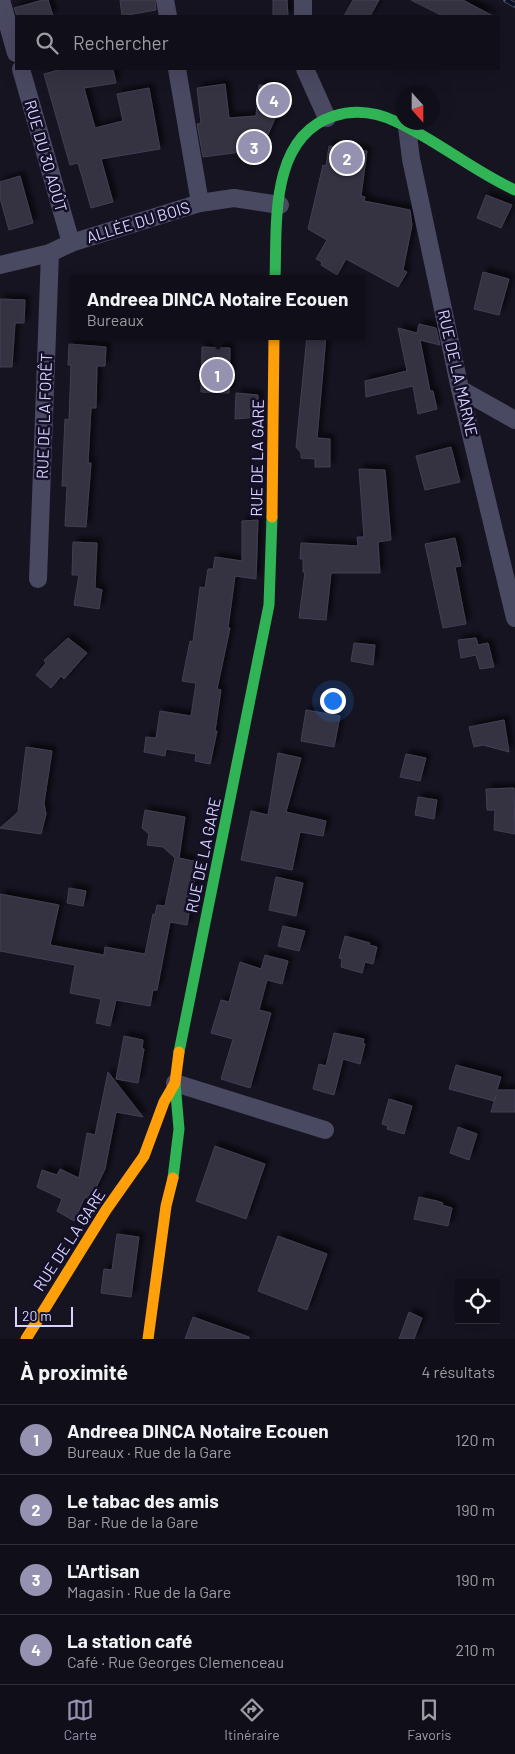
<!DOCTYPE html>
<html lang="fr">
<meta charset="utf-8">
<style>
body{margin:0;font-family:Barlow,sans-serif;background:#191822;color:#f1f3f6}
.controls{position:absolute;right:15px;bottom:15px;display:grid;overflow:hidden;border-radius:0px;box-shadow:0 5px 20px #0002}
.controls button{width:45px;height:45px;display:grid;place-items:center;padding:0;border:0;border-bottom:1px solid #302f38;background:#100f19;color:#f1f3f6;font:25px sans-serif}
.compass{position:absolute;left:395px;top:85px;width:45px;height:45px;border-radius:50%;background:#100f19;box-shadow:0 5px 20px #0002;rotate:159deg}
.scale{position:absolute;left:15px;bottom:12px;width:58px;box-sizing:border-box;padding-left:5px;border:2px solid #d9d4ff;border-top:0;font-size:14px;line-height:18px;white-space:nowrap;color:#d9d4ff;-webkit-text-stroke:4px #130f26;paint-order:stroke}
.you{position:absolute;left:332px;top:700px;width:18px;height:18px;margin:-12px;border:4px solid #fff;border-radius:50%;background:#1a73e8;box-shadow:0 0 0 8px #1a73e833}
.badge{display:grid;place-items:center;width:32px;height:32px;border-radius:50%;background:#9591b1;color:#fff;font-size:16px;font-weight:700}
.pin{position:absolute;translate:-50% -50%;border:2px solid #fff;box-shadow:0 1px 5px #0006}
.popup{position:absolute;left:70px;top:275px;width:295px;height:65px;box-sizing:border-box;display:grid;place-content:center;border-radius:0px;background:#100f19;filter:drop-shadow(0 1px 4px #0005);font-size:16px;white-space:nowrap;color:#9c9ca2}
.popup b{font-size:19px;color:#f1f3f6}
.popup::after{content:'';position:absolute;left:50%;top:100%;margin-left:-10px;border:10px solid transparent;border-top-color:#100f19}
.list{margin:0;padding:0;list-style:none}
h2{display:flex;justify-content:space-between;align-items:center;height:65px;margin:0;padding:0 20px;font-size:21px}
h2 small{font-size:16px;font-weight:400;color:#9c9ca2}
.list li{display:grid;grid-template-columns:32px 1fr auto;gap:15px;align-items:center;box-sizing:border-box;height:70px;padding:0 20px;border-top:1px solid #302f38}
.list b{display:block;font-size:19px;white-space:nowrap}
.list p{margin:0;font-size:16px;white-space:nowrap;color:#9c9ca2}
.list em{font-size:16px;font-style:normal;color:#9c9ca2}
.icon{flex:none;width:28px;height:28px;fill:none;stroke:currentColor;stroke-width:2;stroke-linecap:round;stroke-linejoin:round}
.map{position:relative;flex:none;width:515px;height:1339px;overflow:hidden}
.search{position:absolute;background:#100f19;box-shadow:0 5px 20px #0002;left:15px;right:15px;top:15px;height:55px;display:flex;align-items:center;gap:12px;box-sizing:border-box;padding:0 18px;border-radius:0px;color:#9c9ca2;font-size:19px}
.sheet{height:345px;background:#100f19}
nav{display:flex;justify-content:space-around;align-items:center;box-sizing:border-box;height:70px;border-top:1px solid #302f38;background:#100f19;font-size:14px;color:#9c9ca2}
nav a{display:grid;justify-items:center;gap:2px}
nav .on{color:#9591b1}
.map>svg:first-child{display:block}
</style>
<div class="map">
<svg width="515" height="1339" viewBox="0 0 515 1339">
<defs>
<filter id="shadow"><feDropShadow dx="4.5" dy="-4.5" stdDeviation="2.5" flood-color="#0009"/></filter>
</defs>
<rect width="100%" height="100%" fill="#161421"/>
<!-- building -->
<g fill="#343243" stroke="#433f54" filter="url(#shadow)">
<path d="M43 0H48L53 16H17L14 8Z"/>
<path d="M120 0H155L156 10 122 16Z"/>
<path d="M273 0H287L288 16H273Z"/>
<path d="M353 0H379L370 16H344Z"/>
<path d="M411 0H463L493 16H443Z"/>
<path d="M62 69H113L116 83 84 88 95 128 123 121 117 94 149 88 160 149 101 159 113 202 91 208 78 163 70 165 44 74Z"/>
<path d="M225 84 229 118 256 116 259 85 281 87 277 114 266 139 250 159 241 152 203 157 197 124 201 123 197 88Z"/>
<path d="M329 146 367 151 361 196 365 197 364 201 410 210 412 225 403 270 407 272 398 287 346 259 337 275 321 265 322 262 316 259 327 240 308 229 323 165 326 166Z"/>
<path d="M20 176 33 223 9 230 0 198V182Z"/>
<path d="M486 195 512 205 501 228 477 218Z"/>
<path d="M483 272 509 279 499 315 474 309Z"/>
<path d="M0 299 25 300 24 323H15L12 367H0Z"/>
<path d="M419 324 436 328 440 345 420 340 430 391H433L437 409 418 414 413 386 366 397 365 381 407 371 398 328 417 333Z"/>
<path d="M307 336H326L317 438 330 439V467H315V459L301 458V453L296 447Z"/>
<path d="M69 344 106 347 105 366H97L96 408H91L88 463H91L86 527 65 526 67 486H62L65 419 69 420 71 365H68Z"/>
<path d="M202 347 230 348 229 393 201 392Z"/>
<path d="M236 393 258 395V417L235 419Z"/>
<path d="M451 447 460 482 425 490 416 456Z"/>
<path d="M359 469 385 470 391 540 378 542 380 573H331L326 620 299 618 305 572H303V559H300L301 543 358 546 357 537H364Z"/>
<path d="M258 520 256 579 235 576 228 628H230L217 689 221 690 215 731H217L210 764 195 761 196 754 166 749 165 756 144 752 146 737 156 738 160 711 191 716 196 683 182 681 190 641 193 642 200 587 205 588 208 569H213L215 557 242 561V521Z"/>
<path d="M455 538 461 566 455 567 466 624 443 628 425 544Z"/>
<path d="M73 542 97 543 95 588 102 590 99 609 74 605 79 575H72Z"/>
<path d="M68 638 87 653 64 679 61 676 51 688 36 675 46 663 44 660Z"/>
<path d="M476 638 478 645 488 643 494 667 480 669 476 655 461 658 458 640Z"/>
<path d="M354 643 375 645 373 665 351 661Z"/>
<path d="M306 710 340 716 334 747 301 741Z"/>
<path d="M504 720 509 752 483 745 474 747 469 727Z"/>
<path d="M26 747 52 751 44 803 46 814 41 834 0 828 18 812Z"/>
<path d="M278 753 301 758 286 812 326 821 323 836 300 832 292 870 241 860 251 811 268 815Z"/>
<path d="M406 754 426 758 420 781 400 777Z"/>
<path d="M514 788 515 834 494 830 495 810H487L486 789Z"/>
<path d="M418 797 437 800 434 819 415 815Z"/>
<path d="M145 810 185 817 179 858 198 862 187 925 170 922 157 990H153L150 1006 116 1000 110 1026 96 1023 101 999 70 993 75 965 0 951V894L59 905 50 945 104 955 105 947 145 954 153 914 155 915 157 905 165 906 175 858 163 847 147 845 149 834 142 828Z"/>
<path d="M276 877 303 883 296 916 269 910Z"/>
<path d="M69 888 86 891 83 906 67 903Z"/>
<path d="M283 926 305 931 299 951 278 946Z"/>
<path d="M345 936 370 943 369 945 377 947 373 964 365 962 362 973 341 967 342 959 339 958Z"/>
<path d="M265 955 288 961 282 984 267 980 259 1010 271 1013 250 1088 221 1079 233 1039 211 1033 221 1000 229 1002 240 962 261 969Z"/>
<path d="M334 1033 364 1039 363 1043 365 1044 360 1064 343 1059 334 1095 313 1089 319 1064 326 1066Z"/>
<path d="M124 1036 143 1040 142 1049H144L138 1083 116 1079Z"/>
<path d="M456 1065 501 1077 497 1090H515V1112H491L496 1095 494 1101 449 1089Z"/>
<path d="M108 1072 143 1117 116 1112 105 1169 90 1200 85 1197 74 1221 57 1211 62 1199 37 1187 42 1170 57 1175 60 1169 79 1178 87 1133 95 1135Z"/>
<path d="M389 1099 412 1106 404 1134 387 1129 388 1126 382 1124Z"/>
<path d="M458 1127 477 1134 469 1160 450 1153Z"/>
<path d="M215 1146 265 1164 246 1219 196 1201Z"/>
<path d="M419 1197 437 1201 443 1203 442 1205 452 1208 448 1226 414 1219Z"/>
<path d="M117 1234 139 1237 131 1297 101 1293 104 1269 112 1270Z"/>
<path d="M278 1236 327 1254 307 1310 258 1291Z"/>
<path d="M409 1312 422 1318 414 1339H399Z"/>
<path d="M193 1317 249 1337V1339H185Z"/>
</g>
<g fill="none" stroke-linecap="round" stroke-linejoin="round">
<!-- street -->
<g stroke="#4a4962" stroke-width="18">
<path d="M1 0 16 53"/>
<path d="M165 0 168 16"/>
<path d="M303 0V16"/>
<path d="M21 69 71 243"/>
<path d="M177 69 200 203"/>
<path d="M305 69 327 118"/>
<path d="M407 127 411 159 460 389 515 618"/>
<path d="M0 265 50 253 71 243 200 203 234 198 280 205"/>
<path d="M460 389 515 420"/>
<path d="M38 579 50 253"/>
<path d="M175 1083 325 1130"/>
</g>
<!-- fast -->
<g stroke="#30b455" stroke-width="11">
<path d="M275 279C277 224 269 137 334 116 356 109 376 112 397 122 438 141 473 171 515 190"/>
<path d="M179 1052 269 605 272 517"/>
<path d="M173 1178 179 1129 175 1083"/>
</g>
<!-- slow -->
<g stroke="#ff9f0a" stroke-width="11">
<path d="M272 517 274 336"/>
<path d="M26 1339 106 1210 144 1156 164 1102 175 1083 179 1052"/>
<path d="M148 1339 166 1206 173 1178"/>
</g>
<!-- rail casing -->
<g stroke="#43596b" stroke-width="5.5">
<path id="rail" d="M506 0 515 5"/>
</g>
<!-- rail -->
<use href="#rail" stroke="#130f26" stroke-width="4" stroke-dasharray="11" stroke-linecap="butt"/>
</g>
<g text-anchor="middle" stroke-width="5" stroke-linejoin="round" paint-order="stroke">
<!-- street labels -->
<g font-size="16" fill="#d9d4ff" stroke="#130f26">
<text transform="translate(46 156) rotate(74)" y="6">RUE DU 30 AOÛT</text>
<text transform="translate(138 222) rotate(-17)" y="6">ALLÉE DU BOIS</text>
<text transform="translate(458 373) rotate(77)" y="6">RUE DE LA MARNE</text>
<text transform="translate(44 416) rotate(-88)" y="6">RUE DE LA FORÊT</text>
<text transform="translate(257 458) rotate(-89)" y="6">RUE DE LA GARE</text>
<text transform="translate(203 855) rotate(-78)" y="6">RUE DE LA GARE</text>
<text transform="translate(69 1240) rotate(-57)" y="6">RUE DE LA GARE</text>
</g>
</g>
</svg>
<div class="controls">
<button><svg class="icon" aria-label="locate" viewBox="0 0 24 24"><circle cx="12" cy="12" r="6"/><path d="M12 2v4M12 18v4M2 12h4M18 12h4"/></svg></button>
</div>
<svg class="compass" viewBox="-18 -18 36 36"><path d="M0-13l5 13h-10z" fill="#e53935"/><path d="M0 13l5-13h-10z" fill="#9c9ca2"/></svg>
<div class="scale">20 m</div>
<div class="you"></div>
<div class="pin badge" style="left:217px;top:375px">1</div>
<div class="popup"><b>Andreea DINCA Notaire Ecouen</b>Bureaux</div>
<div class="pin badge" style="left:347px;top:158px">2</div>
<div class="pin badge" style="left:254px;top:147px">3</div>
<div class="pin badge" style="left:274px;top:100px">4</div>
<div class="search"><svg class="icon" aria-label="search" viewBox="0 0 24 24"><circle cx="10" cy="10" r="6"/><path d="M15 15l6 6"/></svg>Rechercher</div>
</div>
<section class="sheet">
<h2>À proximité<small>4 résultats</small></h2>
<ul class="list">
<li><span class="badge">1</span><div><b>Andreea DINCA Notaire Ecouen</b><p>Bureaux · Rue de la Gare</p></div><em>120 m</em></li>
<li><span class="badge">2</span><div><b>Le tabac des amis</b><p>Bar · Rue de la Gare</p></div><em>190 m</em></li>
<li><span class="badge">3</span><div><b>L'Artisan</b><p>Magasin · Rue de la Gare</p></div><em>190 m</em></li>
<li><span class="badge">4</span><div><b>La station café</b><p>Café · Rue Georges Clemenceau</p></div><em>210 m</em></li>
</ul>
</section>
<nav>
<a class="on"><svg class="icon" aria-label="map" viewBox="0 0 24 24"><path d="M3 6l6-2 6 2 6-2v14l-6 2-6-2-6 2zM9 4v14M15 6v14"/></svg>Carte</a>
<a><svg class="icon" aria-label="directions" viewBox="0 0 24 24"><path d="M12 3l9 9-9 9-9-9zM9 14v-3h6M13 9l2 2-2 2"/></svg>Itinéraire</a>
<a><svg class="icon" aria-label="saved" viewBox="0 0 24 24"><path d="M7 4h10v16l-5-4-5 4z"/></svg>Favoris</a>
</nav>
